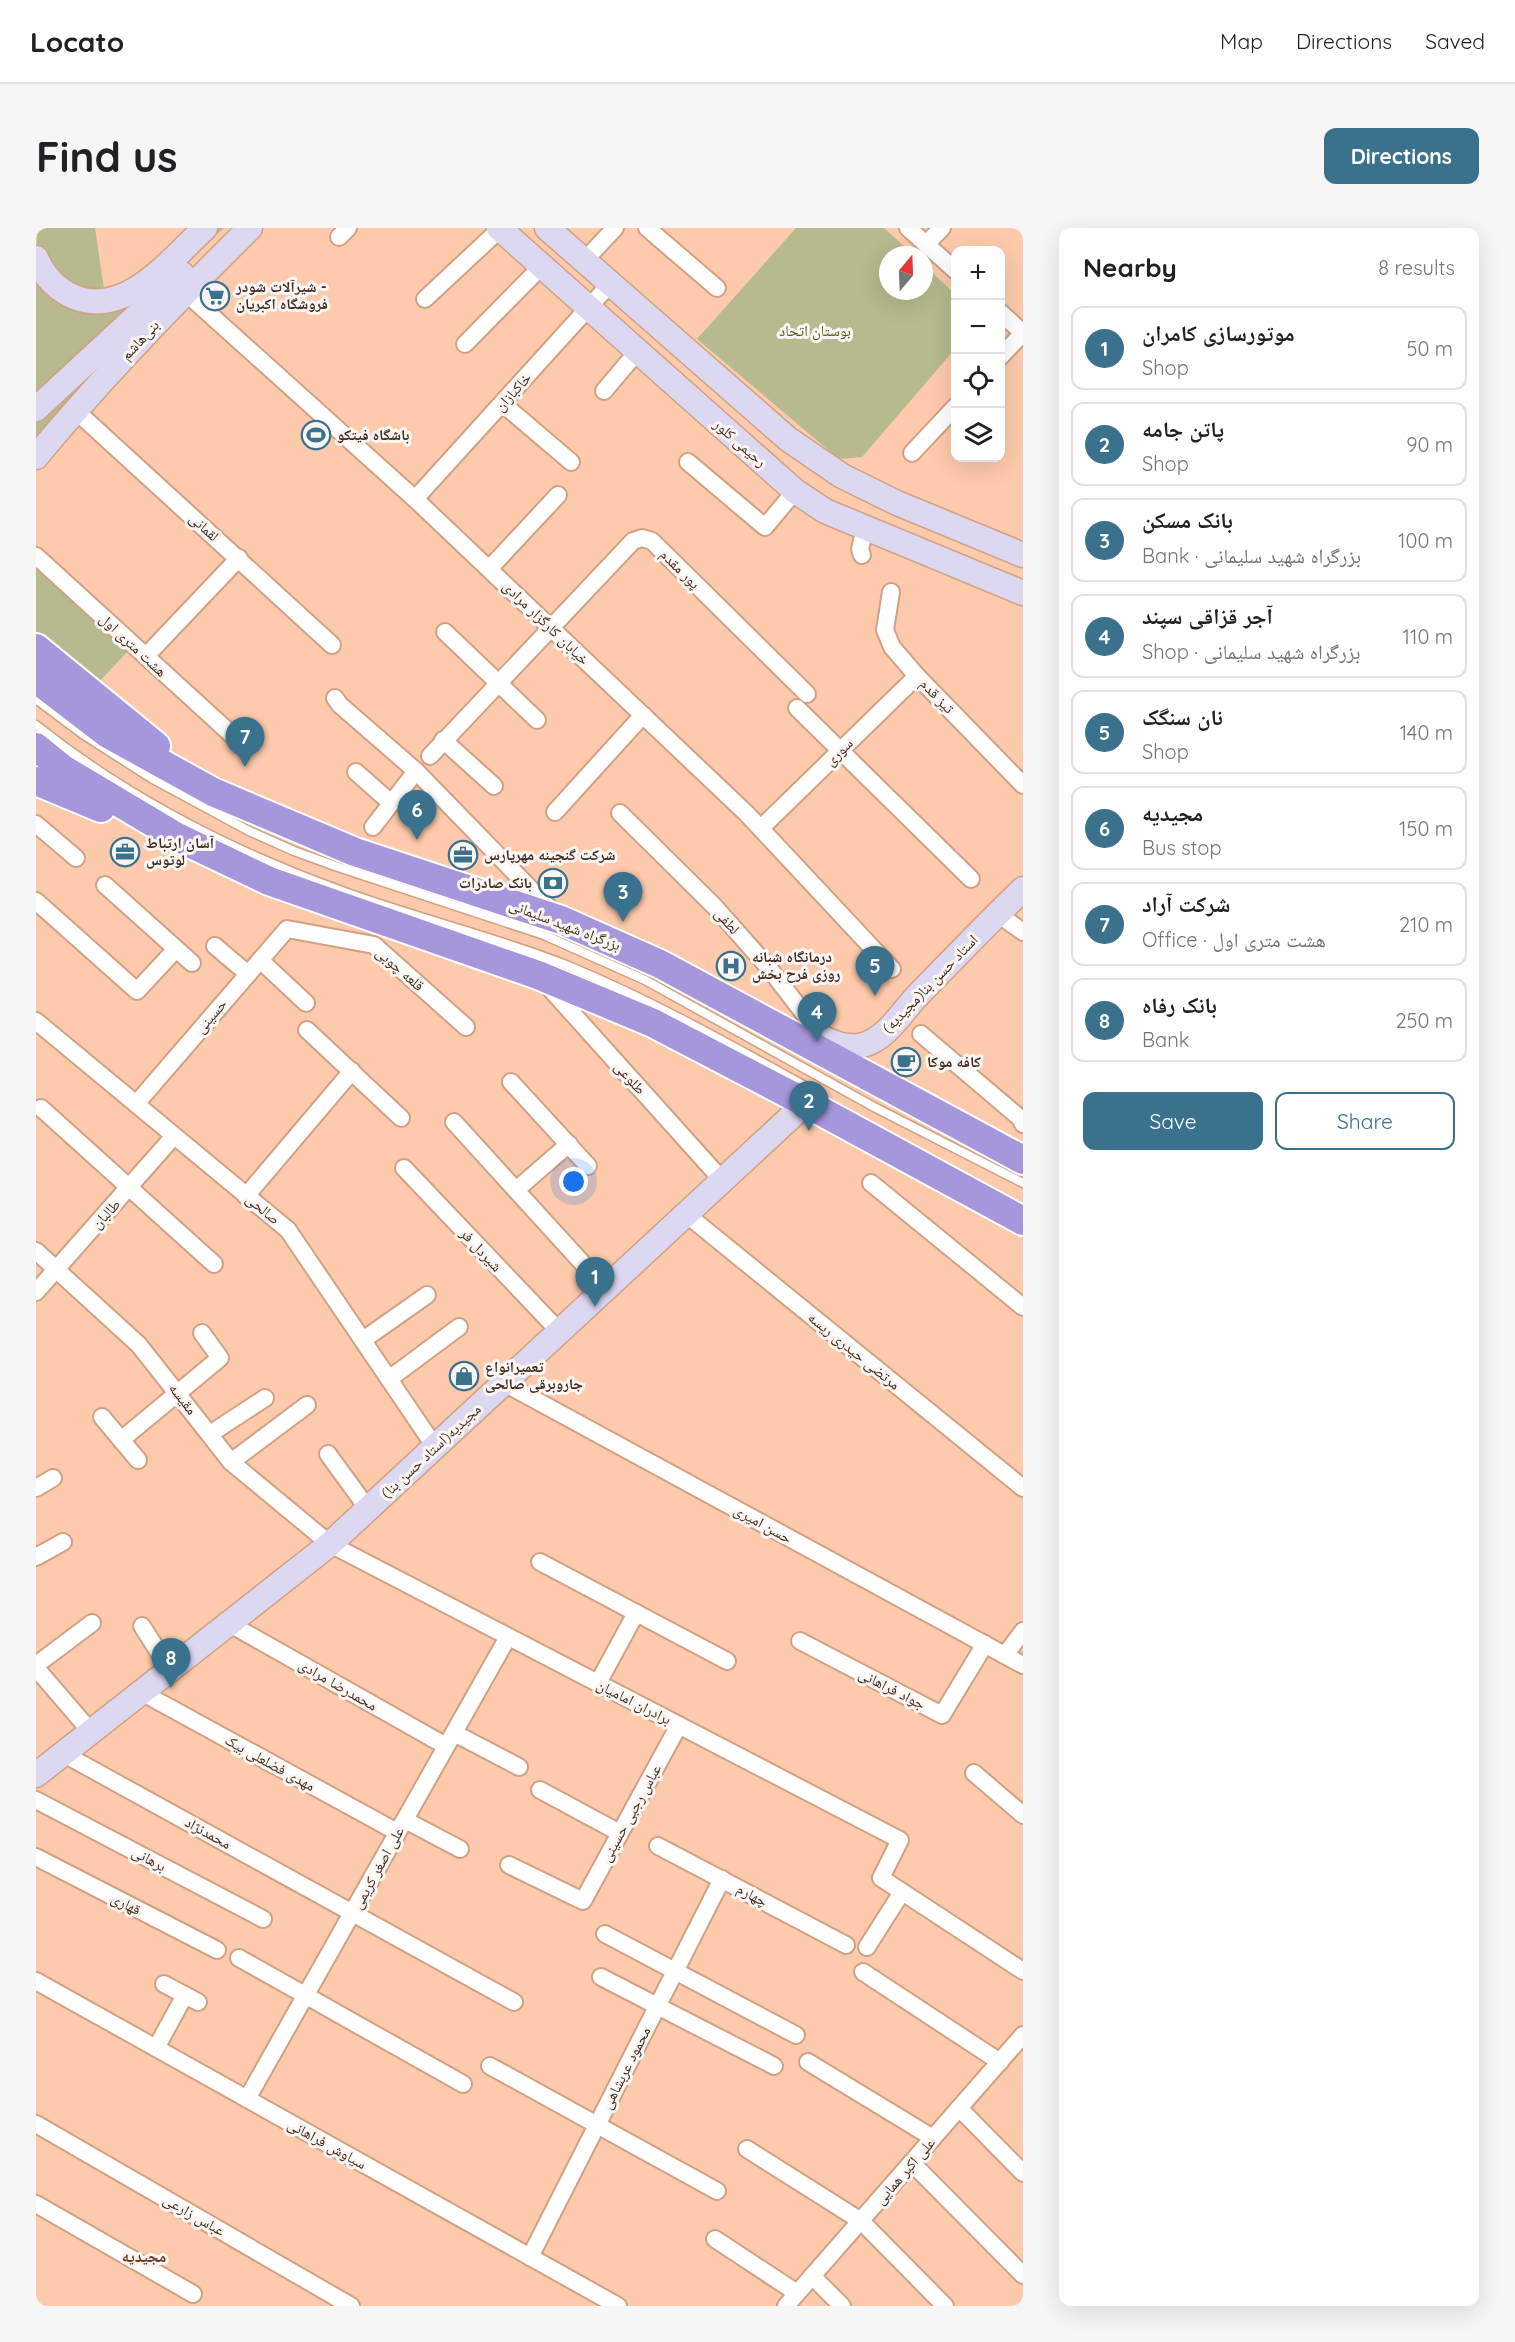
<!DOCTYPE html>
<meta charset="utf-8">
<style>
body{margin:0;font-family:Quicksand,"Noto Naskh Arabic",sans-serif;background:#f6f6f6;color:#202124}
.controls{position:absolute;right:18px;top:18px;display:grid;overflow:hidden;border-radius:12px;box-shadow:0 6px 24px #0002}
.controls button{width:54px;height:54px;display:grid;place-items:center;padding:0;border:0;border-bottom:2px solid #e0e0e0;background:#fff;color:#202124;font:30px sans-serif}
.compass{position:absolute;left:843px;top:18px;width:54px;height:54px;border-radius:50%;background:#fff;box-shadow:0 6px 24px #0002;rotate:19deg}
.you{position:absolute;left:538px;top:954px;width:21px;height:21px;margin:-15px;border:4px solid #fff;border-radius:50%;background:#1a73e8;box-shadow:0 0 0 9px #1a73e833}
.badge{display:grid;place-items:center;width:39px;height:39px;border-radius:50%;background:#3a718c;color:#fff;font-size:20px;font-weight:700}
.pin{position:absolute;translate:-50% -50px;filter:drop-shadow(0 2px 3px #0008)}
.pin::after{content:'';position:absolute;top:32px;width:21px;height:18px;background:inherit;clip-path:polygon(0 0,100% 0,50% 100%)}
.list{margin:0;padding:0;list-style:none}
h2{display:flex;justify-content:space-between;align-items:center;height:78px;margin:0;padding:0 24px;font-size:26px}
h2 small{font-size:20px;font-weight:400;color:#757577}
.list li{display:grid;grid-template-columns:39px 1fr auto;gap:18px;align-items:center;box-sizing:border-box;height:84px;margin:0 12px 12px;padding:0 12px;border:2px solid #e0e0e0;border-radius:12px}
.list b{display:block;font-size:22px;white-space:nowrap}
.list p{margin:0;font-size:20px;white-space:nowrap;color:#757577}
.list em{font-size:20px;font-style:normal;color:#757577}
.actions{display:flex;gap:12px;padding:18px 24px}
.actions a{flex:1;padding:14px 0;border:2px solid #3a718c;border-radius:12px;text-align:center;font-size:21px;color:#3a718c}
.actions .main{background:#3a718c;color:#fff}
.icon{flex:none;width:33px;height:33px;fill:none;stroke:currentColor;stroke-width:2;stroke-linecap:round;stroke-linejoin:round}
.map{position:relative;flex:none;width:987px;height:2078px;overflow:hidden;border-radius:12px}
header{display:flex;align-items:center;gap:36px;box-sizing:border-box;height:84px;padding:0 30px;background:#fff;border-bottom:2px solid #e0e0e0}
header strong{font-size:28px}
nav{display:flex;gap:33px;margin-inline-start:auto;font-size:21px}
.intro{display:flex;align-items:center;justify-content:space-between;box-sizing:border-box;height:144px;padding:0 36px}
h1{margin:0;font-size:42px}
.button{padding:15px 27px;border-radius:12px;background:#3a718c;color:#fff;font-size:21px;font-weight:700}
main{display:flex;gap:36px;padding:0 36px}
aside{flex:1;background:#fff;border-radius:12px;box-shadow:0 6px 24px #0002}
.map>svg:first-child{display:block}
</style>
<header>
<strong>Locato</strong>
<nav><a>Map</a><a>Directions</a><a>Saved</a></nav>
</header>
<div class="intro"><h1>Find us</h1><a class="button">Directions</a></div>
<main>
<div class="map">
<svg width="987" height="2078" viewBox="0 0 987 2078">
<rect width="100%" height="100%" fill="#fdcaab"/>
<!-- green -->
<g fill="#b6ba8e">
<path d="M0 0H59L69 68H52L5 31 1 18Z"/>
<path d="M177 0H188L0 171V45L54 80Z"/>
<path d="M760 0H848L878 27H852V63H888V37L919 66V121L826 229 803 231 661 111Z"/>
<path d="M87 110 0 217V188Z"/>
<path d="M0 340 92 423 60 457 0 404Z"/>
</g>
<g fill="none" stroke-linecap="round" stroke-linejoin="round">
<!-- service casing -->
<g stroke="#d2a083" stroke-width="11">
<g id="service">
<path d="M0 471 48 507 115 550 213 603 258 623 302 639 508 707 609 752 838 879 987 955"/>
<path d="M0 497C90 569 198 624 306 663 382 691 461 709 535 739 619 774 698 819 778 863"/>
</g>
</g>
<!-- minor casing -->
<g stroke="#d2a083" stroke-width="20">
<g id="minor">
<path d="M611 0 681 60"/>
<path d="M872 0 920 43"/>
<path d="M303 9 312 0"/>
<path d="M890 16 906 0"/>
<path d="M548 33 579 0"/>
<path d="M149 64 379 271 711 586 856 741"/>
<path d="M389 71 464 1"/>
<path d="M964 84 987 105"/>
<path d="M429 116 505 39"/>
<path d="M964 129 987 105"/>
<path d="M568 163 601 124"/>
<path d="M467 176 535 234"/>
<path d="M39 182 296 417"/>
<path d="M876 225 920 178"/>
<path d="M652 234 729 299 759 263"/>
<path d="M379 271 574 56"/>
<path d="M826 327 824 321 829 300"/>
<path d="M0 328 195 506"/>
<path d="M453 341 522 267"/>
<path d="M855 364 849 402 856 419 881 448 987 557"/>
<path d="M409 404 501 492"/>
<path d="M110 428 203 330"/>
<path d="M299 470 304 477 380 543 518 685"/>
<path d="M761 480 935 651"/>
<path d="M407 512 458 558"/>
<path d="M394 528 597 313 606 310 616 313 771 466"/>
<path d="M320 544 355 575"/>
<path d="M519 584 607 487"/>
<path d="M584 585 679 679 732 739 786 809"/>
<path d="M0 596 40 630"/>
<path d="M337 599 380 543"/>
<path d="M725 600 881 448"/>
<path d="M69 657 156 735"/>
<path d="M0 673 101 763 140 721"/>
<path d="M962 686 987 704"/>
<path d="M179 718 212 746"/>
<path d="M224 732 270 775"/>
<path d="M510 756 686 952"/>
<path d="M0 793 252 1002 399 1219"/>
<path d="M271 802 365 890"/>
<path d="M885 806 985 891 987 896"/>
<path d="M475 854 552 938"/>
<path d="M100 876 251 701 338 717 430 799"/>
<path d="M5 880 178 1036"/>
<path d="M418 894 569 1060"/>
<path d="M368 940 523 1103"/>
<path d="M835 955 987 1079"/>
<path d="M480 962 533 916"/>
<path d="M210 968 316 843"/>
<path d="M650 986 987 1260"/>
<path d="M0 1023 103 1117 195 1234 294 1316 864 1612 845 1650 987 1743"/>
<path d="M0 1064 138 908"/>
<path d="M327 1112 391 1067"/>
<path d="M353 1151 423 1099"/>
<path d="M468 1155 987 1437"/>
<path d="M66 1189 102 1232"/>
<path d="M174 1206 229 1170"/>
<path d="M85 1212 184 1130 166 1105"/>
<path d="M292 1226 332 1281"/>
<path d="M195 1234 271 1177"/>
<path d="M0 1260 17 1250"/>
<path d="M0 1329 27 1314"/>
<path d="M504 1334 691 1433"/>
<path d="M194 1396 410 1518"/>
<path d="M106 1398 134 1442"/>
<path d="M764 1413 906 1487 949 1416"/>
<path d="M969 1427 987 1403"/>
<path d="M0 1437 56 1395"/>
<path d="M0 1440 55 1504"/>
<path d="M562 1455 600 1385"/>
<path d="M107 1465 361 1604"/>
<path d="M418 1505 483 1539"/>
<path d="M28 1526 478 1774"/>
<path d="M938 1545 987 1587"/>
<path d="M504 1562 584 1605"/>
<path d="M0 1572 227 1691"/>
<path d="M369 1592 424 1621"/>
<path d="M622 1618 810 1717"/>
<path d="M0 1629 181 1722"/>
<path d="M473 1637 547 1673 643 1497"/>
<path d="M569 1706 760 1807"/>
<path d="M831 1719 866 1664"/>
<path d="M203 1730 427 1856"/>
<path d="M827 1744 964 1834"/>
<path d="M565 1749 738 1838"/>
<path d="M0 1753 582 2078"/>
<path d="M128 1756 162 1774"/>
<path d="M120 1820 149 1767"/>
<path d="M772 1834 897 1910"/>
<path d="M454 1838 681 1963"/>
<path d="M211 1871 472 1409"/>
<path d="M923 1880 987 1945"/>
<path d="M0 1896 315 2078"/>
<path d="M711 1921 825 1993 909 2078"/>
<path d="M876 1935 987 2047"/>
<path d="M0 1976 157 2066"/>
<path d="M679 2011 761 2065"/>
<path d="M494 2029 686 1651"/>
<path d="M776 2048 806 2078"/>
<path d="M750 2078 987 1807"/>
</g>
</g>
<!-- secondary casing -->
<g stroke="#d2a083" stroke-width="27">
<g id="secondary">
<path d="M463 0 759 263 789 283 987 365"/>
<path d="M511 0 752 211 806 248 861 275 987 327"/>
<path d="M0 30C8 48 19 61 38 69 90 90 134 32 169 0"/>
<path d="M0 181 146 46"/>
<path d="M0 229C67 148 140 73 214 0"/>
<path d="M775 804C791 812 808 822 827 817 851 811 867 782 884 765 918 730 952 695 987 661"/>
<path d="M0 1547 294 1316 770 875"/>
</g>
</g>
<!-- trunk casing -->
<g stroke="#fff" stroke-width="32">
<g id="trunk">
<path d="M0 420 120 518"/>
<path d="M0 451 72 506 177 564 319 624 525 692 624 736 987 932"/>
<path d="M0 519 27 541 141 609 233 653 502 747 617 795 770 875 987 993"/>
<path d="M0 553 65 580"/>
</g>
</g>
<!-- service -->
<use href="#service" stroke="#fff" stroke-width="8"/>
<!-- minor -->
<use href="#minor" stroke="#fff" stroke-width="16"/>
<!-- secondary -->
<use href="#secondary" stroke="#ddd8f2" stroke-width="24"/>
<!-- trunk -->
<use href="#trunk" stroke="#a696dc" stroke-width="28"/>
</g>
<!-- icons -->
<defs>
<g id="supermarket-ring" transform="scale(1.5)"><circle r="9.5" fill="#fbf6f3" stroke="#3a718c" stroke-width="1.5"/><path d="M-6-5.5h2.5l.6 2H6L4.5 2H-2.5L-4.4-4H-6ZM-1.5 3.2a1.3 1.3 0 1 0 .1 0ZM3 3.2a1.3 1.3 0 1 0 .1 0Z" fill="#3a718c"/></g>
<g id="stadium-ring" transform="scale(1.5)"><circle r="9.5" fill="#fbf6f3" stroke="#3a718c" stroke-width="1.5"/><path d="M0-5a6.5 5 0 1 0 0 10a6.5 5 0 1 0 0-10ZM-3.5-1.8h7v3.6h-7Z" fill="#3a718c"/></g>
<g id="office-ring" transform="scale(1.5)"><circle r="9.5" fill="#fbf6f3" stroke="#3a718c" stroke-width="1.5"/><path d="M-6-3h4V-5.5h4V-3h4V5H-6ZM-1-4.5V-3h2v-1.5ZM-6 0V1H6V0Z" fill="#3a718c"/></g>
<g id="bank-ring" transform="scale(1.5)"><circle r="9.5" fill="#fbf6f3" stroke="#3a718c" stroke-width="1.5"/><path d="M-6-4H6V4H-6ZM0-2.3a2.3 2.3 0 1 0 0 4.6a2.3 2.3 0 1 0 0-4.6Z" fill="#3a718c"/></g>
<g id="hospital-ring" transform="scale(1.5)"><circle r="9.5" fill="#fbf6f3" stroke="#3a718c" stroke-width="1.5"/><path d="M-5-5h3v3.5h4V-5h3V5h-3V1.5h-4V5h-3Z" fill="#3a718c"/></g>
<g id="cafe-ring" transform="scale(1.5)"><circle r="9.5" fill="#fbf6f3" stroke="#3a718c" stroke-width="1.5"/><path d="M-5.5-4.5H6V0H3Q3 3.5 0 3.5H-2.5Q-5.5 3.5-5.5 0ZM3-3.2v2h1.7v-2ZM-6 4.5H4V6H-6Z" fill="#3a718c"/></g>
<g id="shop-ring" transform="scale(1.5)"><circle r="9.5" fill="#fbf6f3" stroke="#3a718c" stroke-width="1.5"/><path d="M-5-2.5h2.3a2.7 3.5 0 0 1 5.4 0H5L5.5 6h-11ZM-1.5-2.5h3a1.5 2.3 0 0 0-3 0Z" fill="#3a718c"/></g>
</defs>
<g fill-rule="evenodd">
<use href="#supermarket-ring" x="179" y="68"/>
<use href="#stadium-ring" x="280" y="207"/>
<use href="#office-ring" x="89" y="624"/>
<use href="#office-ring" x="427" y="627"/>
<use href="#bank-ring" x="517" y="655"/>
<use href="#hospital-ring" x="695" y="738"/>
<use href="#cafe-ring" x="870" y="834"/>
<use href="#shop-ring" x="428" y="1148"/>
</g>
<g text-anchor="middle" stroke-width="6" stroke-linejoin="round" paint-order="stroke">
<!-- poi labels -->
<g font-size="15" font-weight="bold" fill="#412d21" stroke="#fbf6f3" text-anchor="start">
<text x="200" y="64">شیرآلات شودر -<tspan x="200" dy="17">فروشگاه اکبریان</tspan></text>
<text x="301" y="212">باشگاه فیتکو</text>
<text x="110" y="620">آسان ارتباط<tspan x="110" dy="17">لوتوس</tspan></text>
<text x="448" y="632">شرکت گنجینه مهرپارس</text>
<text x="496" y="660" text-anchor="end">بانک صادرات</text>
<text x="716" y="734">درمانگاه شبانه<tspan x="716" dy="17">روزی فرح بخش</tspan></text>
<text x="891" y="839">کافه موکا</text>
<text x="449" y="1144">تعمیرانواع<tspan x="449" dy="17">جاروبرقی صالحی</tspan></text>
</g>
<!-- park labels -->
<g font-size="15" fill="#565911" stroke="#fbf6f3">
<text x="779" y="108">بوستان اتحاد</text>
</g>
<!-- street labels -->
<g font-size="15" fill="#412d21" stroke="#fbf6f3">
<text transform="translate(104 112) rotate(-47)" y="5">بنی‌هاشم</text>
<text transform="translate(477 164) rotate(-48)" y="5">خاکبازان</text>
<text transform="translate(704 215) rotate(41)" y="5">رحیمی کلور</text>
<text transform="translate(168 299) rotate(42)" y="5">لقمانی</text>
<text transform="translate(644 341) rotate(45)" y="5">پور مقدم</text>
<text transform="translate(510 395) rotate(44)" y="5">خیابان کارگزار مرادی</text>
<text transform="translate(97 417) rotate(43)" y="5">هشت متری اول</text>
<text transform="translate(901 468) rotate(46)" y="5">تیز قدم</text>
<text transform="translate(803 524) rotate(-44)" y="5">سوری</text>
<text transform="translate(691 693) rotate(48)" y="5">لطفی</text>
<text transform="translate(529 697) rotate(21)" y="5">بزرگراه شهید سلیمانی</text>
<text transform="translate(364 741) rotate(41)" y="5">قلعه چوبی</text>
<text transform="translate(894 756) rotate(-46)" y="5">استاد حسن بنا(مجیدیه)</text>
<text transform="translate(175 788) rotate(-49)" y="5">حسینی</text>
<text transform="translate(594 850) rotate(48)" y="5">طلوعی</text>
<text transform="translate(227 981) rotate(40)" y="5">صالحی</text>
<text transform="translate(70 986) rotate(-47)" y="5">طالبان</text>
<text transform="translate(445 1022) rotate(47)" y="5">شیردل فر</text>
<text transform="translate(818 1123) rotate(39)" y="5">مرتضی حیدری ریسه</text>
<text transform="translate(147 1171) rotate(52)" y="5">مقیسه</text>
<text transform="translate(395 1223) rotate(-43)" y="5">مجیدیه(استاد حسن بنا)</text>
<text transform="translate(727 1296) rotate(29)" y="5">حسن امیری</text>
<text transform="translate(302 1457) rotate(30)" y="5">محمدرضا مرادی</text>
<text transform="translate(856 1461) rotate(27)" y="5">جواد فراهانی</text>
<text transform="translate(598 1474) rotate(27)" y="5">برادران امامیان</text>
<text transform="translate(234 1535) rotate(29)" y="5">مهدی فضلعلی بیک</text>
<text transform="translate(595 1585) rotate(-61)" y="5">عباس رجبی حسینی</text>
<text transform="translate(172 1605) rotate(29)" y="5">محمدنژاد</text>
<text transform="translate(113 1631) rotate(28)" y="5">برهانی</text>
<text transform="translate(342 1640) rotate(-61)" y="5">علی اصغر کریمی</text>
<text transform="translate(716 1667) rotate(28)" y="5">چهارم</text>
<text transform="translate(90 1676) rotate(27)" y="5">قهاری</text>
<text transform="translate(590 1840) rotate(-63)" y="5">محمود عربشاهی</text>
<text transform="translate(291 1916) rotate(29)" y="5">سیاوش فراهانی</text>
<text transform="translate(869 1943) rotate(-49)" y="5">علی اکبر همایی</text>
<text transform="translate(158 1987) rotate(30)" y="5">عباس زارعی</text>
</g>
<!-- neighbourhood labels -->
<g font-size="16" font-weight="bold" fill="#683d22" stroke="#fbf6f3">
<text x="108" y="2034">مجیدیه</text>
</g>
</g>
</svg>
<div class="controls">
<button>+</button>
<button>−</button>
<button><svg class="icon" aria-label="locate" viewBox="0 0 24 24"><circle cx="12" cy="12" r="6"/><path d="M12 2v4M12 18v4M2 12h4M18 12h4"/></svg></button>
<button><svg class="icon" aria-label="layers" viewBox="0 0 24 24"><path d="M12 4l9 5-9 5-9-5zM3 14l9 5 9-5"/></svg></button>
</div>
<svg class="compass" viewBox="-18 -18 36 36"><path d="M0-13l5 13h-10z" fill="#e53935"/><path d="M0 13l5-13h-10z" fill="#757577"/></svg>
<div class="you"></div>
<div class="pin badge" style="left:559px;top:1079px">1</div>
<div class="pin badge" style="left:773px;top:903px">2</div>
<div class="pin badge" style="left:587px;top:694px">3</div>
<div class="pin badge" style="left:781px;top:814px">4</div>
<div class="pin badge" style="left:839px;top:768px">5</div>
<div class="pin badge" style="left:381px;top:612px">6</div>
<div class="pin badge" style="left:209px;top:539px">7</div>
<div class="pin badge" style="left:135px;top:1460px">8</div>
</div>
<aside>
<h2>Nearby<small>8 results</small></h2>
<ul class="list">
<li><span class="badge">1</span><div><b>موتورسازی کامران</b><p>Shop</p></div><em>50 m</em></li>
<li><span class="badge">2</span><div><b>پاتن جامه</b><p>Shop</p></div><em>90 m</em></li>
<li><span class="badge">3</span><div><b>بانک مسکن</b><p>Bank · بزرگراه شهید سلیمانی</p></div><em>100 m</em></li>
<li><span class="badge">4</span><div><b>آجر قزاقی سپند</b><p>Shop · بزرگراه شهید سلیمانی</p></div><em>110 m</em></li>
<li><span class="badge">5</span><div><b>نان سنگک</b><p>Shop</p></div><em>140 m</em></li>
<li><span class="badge">6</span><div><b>مجیدیه</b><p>Bus stop</p></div><em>150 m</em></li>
<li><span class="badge">7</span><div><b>شرکت آراد</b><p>Office · هشت متری اول</p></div><em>210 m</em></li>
<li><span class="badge">8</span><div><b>بانک رفاه</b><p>Bank</p></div><em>250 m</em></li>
</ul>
<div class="actions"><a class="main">Save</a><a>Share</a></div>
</aside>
</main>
